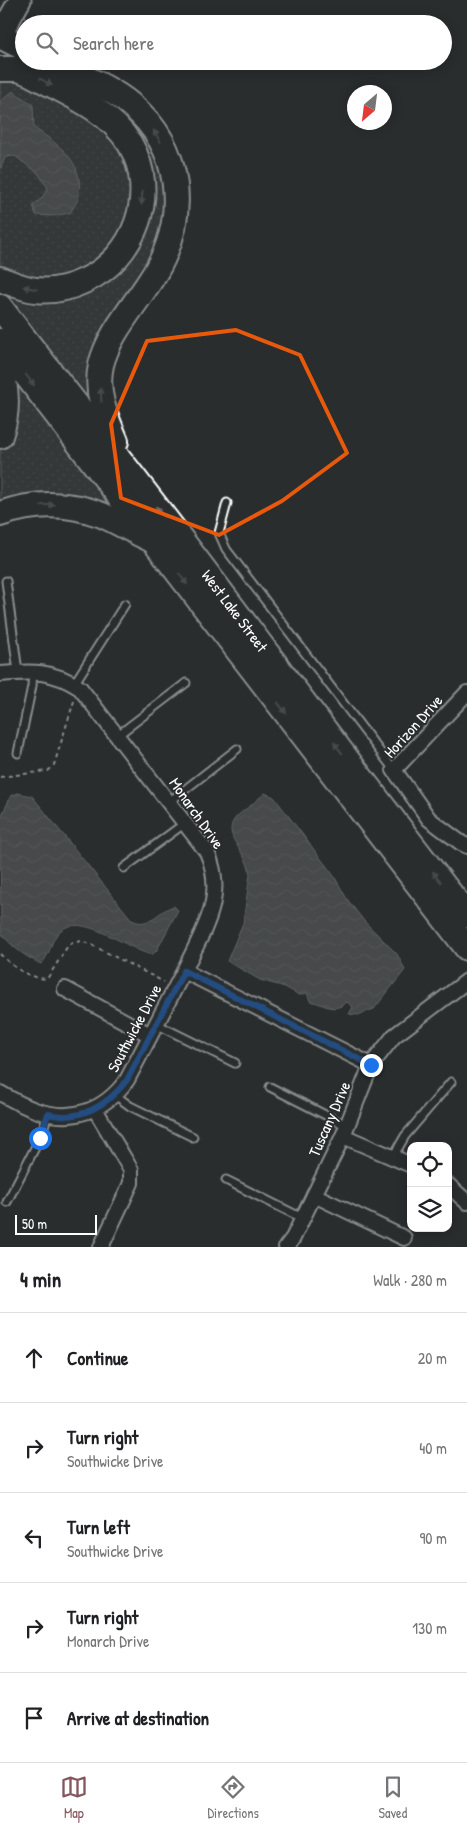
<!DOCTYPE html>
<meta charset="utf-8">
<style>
body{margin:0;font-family:"Patrick Hand",sans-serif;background:#f6f6f6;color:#202124}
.controls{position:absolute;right:15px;bottom:15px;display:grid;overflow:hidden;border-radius:10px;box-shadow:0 2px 12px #0003}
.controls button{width:45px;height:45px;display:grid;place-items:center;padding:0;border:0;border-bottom:1px solid #e0e0e0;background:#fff;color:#202124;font:25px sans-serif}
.compass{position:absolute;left:347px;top:85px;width:45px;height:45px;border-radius:50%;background:#fff;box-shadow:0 2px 12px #0003;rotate:208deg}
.scale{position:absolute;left:15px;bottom:12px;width:82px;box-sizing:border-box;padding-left:5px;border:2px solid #fff;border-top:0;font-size:14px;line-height:18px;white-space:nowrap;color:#fff;-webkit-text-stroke:4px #2a2d2e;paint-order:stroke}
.stop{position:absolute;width:15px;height:15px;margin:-11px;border:4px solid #1a73e8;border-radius:50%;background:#fff}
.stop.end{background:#1a73e8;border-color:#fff;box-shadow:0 1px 5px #0008}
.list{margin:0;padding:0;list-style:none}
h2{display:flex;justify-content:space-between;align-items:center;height:65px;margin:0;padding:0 20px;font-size:21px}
h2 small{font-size:16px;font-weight:400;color:#757577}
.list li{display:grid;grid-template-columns:32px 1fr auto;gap:15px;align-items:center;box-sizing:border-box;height:90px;padding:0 20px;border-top:1px solid #e0e0e0}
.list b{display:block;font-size:19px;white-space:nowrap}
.list p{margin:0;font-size:16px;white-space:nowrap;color:#757577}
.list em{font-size:16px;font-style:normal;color:#757577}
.icon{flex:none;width:28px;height:28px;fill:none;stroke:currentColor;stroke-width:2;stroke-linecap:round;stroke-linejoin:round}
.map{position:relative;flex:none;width:467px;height:1247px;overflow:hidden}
.search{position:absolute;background:#fff;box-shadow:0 2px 12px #0003;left:15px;right:15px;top:15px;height:55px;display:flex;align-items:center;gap:12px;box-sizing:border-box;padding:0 18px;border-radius:28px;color:#757577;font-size:19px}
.sheet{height:515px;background:#fff}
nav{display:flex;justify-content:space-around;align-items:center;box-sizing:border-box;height:70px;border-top:1px solid #e0e0e0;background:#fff;font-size:14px;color:#757577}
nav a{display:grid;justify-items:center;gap:2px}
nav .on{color:#84575d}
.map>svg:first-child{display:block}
</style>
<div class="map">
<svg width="467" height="1247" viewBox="0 0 467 1247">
<defs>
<pattern id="grass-dots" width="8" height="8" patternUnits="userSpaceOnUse" patternTransform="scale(1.25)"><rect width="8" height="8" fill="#414445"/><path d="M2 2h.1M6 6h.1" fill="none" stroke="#5e6061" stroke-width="1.8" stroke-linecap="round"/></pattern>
<pattern id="water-waves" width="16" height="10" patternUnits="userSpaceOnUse" patternTransform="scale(1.25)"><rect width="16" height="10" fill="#6a6c6d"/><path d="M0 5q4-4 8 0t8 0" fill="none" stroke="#808283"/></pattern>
</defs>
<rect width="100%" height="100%" fill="#2a2d2e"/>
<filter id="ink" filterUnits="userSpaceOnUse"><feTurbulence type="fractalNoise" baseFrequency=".02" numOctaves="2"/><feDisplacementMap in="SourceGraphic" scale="10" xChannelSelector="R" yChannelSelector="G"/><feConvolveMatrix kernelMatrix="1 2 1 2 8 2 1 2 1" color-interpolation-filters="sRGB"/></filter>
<g filter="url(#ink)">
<!-- grass -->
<g fill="url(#grass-dots)" stroke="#a0a2a2">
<path d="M0 79H19L95 119 122 147 135 191 125 232 92 269 46 283 0 270Z"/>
<path d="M144 135C163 169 165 186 164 225L93 410 0 290 27 295 131 252 135 141Z"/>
<path d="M11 374 118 514 0 506V452L5 441Z"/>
</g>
<!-- water -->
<g fill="url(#water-waves)" stroke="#a6a7a7">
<path d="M13 91 33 105 34 128C59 145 84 161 79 196 78 201 73 208 70 213L52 216 36 215 33 205 42 198 48 188 38 173 15 156 5 157 0 171V102Z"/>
<path d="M18 793 32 796 132 920C149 929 157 911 174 906L178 910 157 950 152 955C128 950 82 911 60 931 50 940 51 955 41 964 24 956 12 947 1 933L0 819 11 796Z"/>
<path d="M265 793 274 797 334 876 347 899 364 921 397 954 405 970 374 1009 358 1015 349 1014 353 1007 347 1002C333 1014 325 1004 310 1001L307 993 299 995 285 987 260 980 227 961 243 923 250 874C248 859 239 851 233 838 226 822 239 814 250 806 255 802 260 797 265 793Z"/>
</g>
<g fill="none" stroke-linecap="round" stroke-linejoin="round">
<!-- lane casing -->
<g stroke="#fff" stroke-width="11">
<g id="lane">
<path d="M227 503 219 533 226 549 394 770"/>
<path d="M6 581 18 672"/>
<path d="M74 684 125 604"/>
<path d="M118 735 186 683"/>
<path d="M18 753 32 686 33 671"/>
<path d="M169 802 237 749"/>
<path d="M124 868 185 823"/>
<path d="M156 1024 235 1063"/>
<path d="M270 1087 347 1126"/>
<path d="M115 1095 130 1106 193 1137"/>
<path d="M393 1157 405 1136 451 1082"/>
<path d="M226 1180 302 1218"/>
<path d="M7 1202 40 1138 48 1114"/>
</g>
</g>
<!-- street casing -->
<g stroke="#fff" stroke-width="18">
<g id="street">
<path d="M0 674C32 671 52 670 80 688L207 852C227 897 203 930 184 971L371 1065"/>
<path d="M467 693 394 770 429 819 461 843 467 846"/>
<path d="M65 989 150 1035"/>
<path d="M0 1093C11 1099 23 1106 35 1110 72 1123 104 1111 127 1080L184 971"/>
<path d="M95 1109 131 1170V1183L101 1247"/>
<path d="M343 1136 411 1165"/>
<path d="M448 1185 467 1202"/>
<path d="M314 1195 404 1238"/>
<path d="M286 1247 293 1238 343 1136 371 1065 394 1036 467 981"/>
</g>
</g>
<!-- primary casing -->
<g stroke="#fff" stroke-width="25">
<path id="primary" d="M0 36 20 0"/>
</g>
<!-- highway casing -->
<g stroke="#fff" stroke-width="28">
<g id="highway">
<path d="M0 36 24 48"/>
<path d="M51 61C78 75 108 86 131 105 183 148 188 217 155 273 138 302 109 332 101 365 95 392 105 416 116 441"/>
<path d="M0 69H19L29 73C64 92 109 109 130 144 159 194 135 258 84 281 69 288 53 292 36 290 24 289 11 283 0 279"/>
<path id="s1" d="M0 307C43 364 88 418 131 474 244 620 352 770 467 915"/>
<path d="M0 341 467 948"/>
<path d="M0 368C8 391 8 413 0 436"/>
<path d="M0 514C34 502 68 502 102 515 118 522 134 532 150 539"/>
</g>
</g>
<!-- path -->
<g stroke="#fff" stroke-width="2" stroke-dasharray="4 4" stroke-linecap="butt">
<path d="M0 777 48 771 54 765 74 701"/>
<path d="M0 954C13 967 28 978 47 979L69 944 81 941 90 944 164 982"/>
</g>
<!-- lane -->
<use href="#lane" stroke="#2a2d2e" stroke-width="7"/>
<!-- street -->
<use href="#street" stroke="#2a2d2e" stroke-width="14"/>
<!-- primary -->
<use href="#primary" stroke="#2a2d2e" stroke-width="21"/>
<!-- highway -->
<use href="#highway" stroke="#2a2d2e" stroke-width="24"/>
</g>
<!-- one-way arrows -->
<defs><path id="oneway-solid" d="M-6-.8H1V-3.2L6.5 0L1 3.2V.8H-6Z" transform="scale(1.25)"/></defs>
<g fill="#6a6c6d">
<use href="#oneway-solid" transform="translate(46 82) rotate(29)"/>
<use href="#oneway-solid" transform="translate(157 136) rotate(-121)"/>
<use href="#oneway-solid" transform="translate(142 198) rotate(94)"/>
<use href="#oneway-solid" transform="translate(30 288) rotate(-168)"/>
<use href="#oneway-solid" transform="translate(30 380) rotate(52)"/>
<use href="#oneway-solid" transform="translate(101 395) rotate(-94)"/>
<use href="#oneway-solid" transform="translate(48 505) rotate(-1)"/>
<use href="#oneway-solid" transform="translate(160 512) rotate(-127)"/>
<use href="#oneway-solid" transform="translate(183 579) rotate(53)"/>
<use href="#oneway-solid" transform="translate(282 708) rotate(52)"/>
<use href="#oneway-solid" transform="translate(338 748) rotate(-128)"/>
<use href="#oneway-solid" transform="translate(437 877) rotate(-128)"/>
</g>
</g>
<g fill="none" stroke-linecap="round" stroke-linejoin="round" filter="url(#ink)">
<!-- route -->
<path stroke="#1a73e8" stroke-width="6" d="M40 1138 48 1114C80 1122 108 1105 127 1080L184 971 371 1065"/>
</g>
<!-- marked area -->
<path d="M0 0H467V1247H0ZM236 330 300 355 347 453 282 501 219 535 121 498 111 424 147 341Z" fill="#2a2d2e" fill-opacity=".55" fill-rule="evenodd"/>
<path fill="none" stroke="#e8590c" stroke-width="4" stroke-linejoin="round" d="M236 330 300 355 347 453 282 501 219 535 121 498 111 424 147 341Z"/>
<g text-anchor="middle" stroke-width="4" stroke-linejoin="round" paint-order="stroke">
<!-- street labels -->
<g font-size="16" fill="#fff" stroke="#2a2d2e">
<text dy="6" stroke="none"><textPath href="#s1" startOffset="384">West Lake Street</textPath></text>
<text transform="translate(413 726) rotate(-48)" y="6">Horizon Drive</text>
<text transform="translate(197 813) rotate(55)" y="6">Monarch Drive</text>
<text transform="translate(134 1028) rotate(-62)" y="6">Southwicke Drive</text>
<text transform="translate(329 1119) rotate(-66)" y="6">Tuscany Drive</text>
</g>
</g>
</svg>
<div class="controls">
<button><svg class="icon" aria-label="locate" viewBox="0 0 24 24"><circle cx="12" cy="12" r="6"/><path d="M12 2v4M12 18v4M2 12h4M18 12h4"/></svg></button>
<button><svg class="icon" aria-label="layers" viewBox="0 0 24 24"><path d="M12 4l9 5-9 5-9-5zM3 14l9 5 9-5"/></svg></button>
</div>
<svg class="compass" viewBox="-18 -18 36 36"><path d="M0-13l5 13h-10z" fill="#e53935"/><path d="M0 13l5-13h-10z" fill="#757577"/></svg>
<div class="scale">50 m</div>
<div class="stop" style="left:40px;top:1138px"></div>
<div class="stop end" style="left:371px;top:1065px"></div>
<div class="search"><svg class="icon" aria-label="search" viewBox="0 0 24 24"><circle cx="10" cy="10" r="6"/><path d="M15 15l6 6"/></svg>Search here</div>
</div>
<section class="sheet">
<h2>4 min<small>Walk · 280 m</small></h2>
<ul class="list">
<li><svg class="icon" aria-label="ahead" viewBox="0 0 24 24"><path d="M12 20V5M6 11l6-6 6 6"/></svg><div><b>Continue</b></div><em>20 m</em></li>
<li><svg class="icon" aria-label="right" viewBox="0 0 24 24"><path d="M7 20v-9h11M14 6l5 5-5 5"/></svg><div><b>Turn right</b><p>Southwicke Drive</p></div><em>40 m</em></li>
<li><svg class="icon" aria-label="left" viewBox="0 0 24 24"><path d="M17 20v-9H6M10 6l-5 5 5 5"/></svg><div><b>Turn left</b><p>Southwicke Drive</p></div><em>90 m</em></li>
<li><svg class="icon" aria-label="right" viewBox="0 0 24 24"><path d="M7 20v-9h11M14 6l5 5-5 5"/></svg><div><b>Turn right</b><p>Monarch Drive</p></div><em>130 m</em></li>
<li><svg class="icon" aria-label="arrive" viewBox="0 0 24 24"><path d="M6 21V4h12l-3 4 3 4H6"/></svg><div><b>Arrive at destination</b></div></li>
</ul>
</section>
<nav>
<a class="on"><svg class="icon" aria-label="map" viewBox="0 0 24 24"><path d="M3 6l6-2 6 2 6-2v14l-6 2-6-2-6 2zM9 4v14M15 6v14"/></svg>Map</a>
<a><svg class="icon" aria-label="directions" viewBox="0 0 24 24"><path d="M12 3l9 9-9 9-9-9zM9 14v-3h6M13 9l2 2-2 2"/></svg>Directions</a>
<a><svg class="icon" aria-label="saved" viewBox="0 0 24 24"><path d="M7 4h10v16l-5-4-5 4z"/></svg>Saved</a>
</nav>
